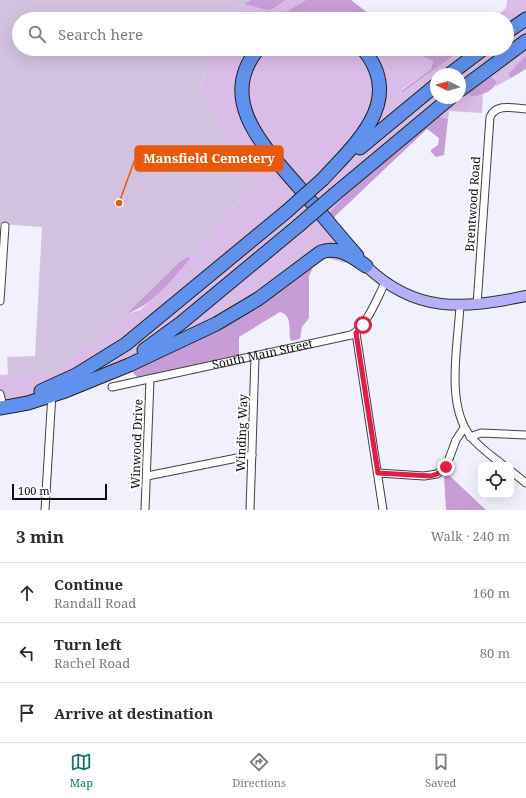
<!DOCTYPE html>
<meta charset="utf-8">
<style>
body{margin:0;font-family:"Noto Serif",serif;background:#f7f7f7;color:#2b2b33}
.controls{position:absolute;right:12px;bottom:12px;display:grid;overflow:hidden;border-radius:8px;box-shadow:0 4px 16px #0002}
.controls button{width:36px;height:36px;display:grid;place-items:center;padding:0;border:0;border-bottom:1px solid #e1e1e2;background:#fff;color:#2b2b33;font:20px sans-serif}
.compass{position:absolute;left:430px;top:68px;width:36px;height:36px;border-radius:50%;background:#fff;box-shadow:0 4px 16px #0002;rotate:275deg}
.scale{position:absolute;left:12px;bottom:10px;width:95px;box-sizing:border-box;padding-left:4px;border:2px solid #0e0e0e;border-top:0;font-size:11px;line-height:14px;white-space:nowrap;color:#0e0e0e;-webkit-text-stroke:3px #fff;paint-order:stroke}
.stop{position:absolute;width:12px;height:12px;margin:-9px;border:3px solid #e11d48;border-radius:50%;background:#fff}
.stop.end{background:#e11d48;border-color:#fff;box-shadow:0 1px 4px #0008}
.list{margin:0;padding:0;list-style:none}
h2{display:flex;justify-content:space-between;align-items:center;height:52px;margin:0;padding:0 16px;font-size:17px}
h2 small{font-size:13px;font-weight:400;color:#7c7c81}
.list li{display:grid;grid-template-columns:26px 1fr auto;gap:12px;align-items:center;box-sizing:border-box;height:60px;padding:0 16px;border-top:1px solid #e1e1e2}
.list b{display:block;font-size:15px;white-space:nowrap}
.list p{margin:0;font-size:13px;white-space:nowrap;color:#7c7c81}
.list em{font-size:13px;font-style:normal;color:#7c7c81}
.icon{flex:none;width:22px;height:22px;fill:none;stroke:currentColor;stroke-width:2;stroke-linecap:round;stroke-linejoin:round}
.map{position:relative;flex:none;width:526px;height:510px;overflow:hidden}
.search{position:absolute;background:#fff;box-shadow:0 4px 16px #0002;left:12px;right:12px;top:12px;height:44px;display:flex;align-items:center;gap:10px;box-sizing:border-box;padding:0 14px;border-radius:22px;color:#7c7c81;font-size:15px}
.sheet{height:232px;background:#fff}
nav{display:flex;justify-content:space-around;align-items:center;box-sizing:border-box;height:56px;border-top:1px solid #e1e1e2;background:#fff;font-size:11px;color:#7c7c81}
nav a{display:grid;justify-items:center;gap:2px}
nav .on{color:#0f766e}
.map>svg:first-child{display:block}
</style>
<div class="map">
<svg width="526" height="510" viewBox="0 0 526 510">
<rect width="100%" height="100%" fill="#f1f1fe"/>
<!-- green -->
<g fill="#d9bce7" fill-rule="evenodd">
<path d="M286 0H306L282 14 285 17C304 12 327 10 346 19H224L225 16 244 4 270 11Z"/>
<path d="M507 0H526V55L509 73V76L511 78 495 87 497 82 478 97 483 94 482 113 449 111 448 119 438 116 346 194 329 213 349 260 344 263 327 258 313 267 312 270 310 267 250 310 0 412V375L58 370 126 314 140 310 155 297 191 258 255 182 199 91 214 49H407L433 61 431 69 401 90 403 92 463 49H507V19H494L506 8ZM436 74H460V98H436Z"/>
</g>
<!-- forest -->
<g fill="#c89cd7">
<path d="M250 0H286L270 11 244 4Z"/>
<path d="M306 0H351L376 19H346L335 14 301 13 285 17 282 16V14Z"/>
<path d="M407 49H463L403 92 401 91 431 69 433 61Z"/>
<path d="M526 55V69L511 78 509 76V73Z"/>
<path d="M491 77 497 82C493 91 480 97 471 96L469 93 470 89Z"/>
<path d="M438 116 448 119 444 155 436 157 431 152V150L438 145 439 138 427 129 331 220 329 213 346 194Z"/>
<path d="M189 256 191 258C172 279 154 305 126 314L179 262Z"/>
<path d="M310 267 312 270 309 276V318L302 327 300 339 292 341 290 339C289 329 292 315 280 312L239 337V357L144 377H137L129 368Z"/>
<path d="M447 474 450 476 486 510H446L444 475Z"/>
</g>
<!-- cemetery -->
<path fill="#d2c2e0" d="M0 0H250L225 16 224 19H19V49H214L199 91 255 182 191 258 189 256 179 262 126 314 58 370 47 374 8 375 7 357 35 356 42 227 0 224Z"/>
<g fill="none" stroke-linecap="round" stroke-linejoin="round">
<!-- street casing -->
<g stroke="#414141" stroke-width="9">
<g id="street">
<path d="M0 301 5 226"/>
<path d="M477 305 490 117C496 103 513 108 526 109"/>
<path d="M460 306C458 345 445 405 471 437 480 448 492 456 503 465"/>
<path d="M356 333 383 510"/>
<path id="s1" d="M112 387 351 335C366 328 377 298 385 283"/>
<path d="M0 394 3 407"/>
<path d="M470 437 481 433 526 435"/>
<path d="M511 471 526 483"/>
<path d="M378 473 424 476 437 474 446 467 456 440 464 428"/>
<path d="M147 476 252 455"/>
<path d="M45 510 52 393"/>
<path d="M145 510 150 379"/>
<path d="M250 510 255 357"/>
</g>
</g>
<!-- secondary casing -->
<g stroke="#303030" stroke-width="12">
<path id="secondary" d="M366 266C416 314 463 309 526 296"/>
</g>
<!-- highway casing -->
<g stroke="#1f1f1f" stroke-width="15">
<g id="highway">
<path d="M507 32 526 19"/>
<path d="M258 49C216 100 265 148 298 186 317 209 337 233 357 256"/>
<path d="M450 74 483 49"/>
<path d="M460 90 526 41"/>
<path d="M360 148 436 85"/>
<path d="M323 179C356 143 406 100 363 49"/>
<path d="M335 194 450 98"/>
<path d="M144 350 181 323 298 226"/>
<path d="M41 391 76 375 126 344 286 212"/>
<path d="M0 408 28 403 65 391 129 365 216 324 258 299 321 252C339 246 351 256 366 266"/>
</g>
</g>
<!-- street -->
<use href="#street" stroke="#fff" stroke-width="7"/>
<!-- secondary -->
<use href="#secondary" stroke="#b6affa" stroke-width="10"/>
<!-- highway -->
<use href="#highway" stroke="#6091ec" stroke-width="13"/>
<!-- highway-bridge casing -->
<g stroke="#1f1f1f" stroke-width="15" stroke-linecap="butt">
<g id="highway-bridge">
<path d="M286 212 323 179"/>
<path d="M298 226 335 194"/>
</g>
</g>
<!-- highway-bridge -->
<use href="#highway-bridge" stroke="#6091ec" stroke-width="13"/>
</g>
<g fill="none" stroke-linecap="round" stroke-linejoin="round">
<!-- route -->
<path stroke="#e11d48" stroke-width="5" d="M363 325 356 333 378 473 431 476 437 474 446 467"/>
</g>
<g text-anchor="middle" stroke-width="4" stroke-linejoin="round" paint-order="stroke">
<!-- street labels -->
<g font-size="12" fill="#0e0e0e" stroke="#fff">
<text transform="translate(473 204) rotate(-86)" y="4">Brentwood Road</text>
<text dy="4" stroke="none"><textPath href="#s1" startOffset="154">South Main Street</textPath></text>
<text transform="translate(242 433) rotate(-88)" y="4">Winding Way</text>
<text transform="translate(137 444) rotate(-88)" y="4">Winwood Drive</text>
</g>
</g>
<!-- callouts -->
<path fill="none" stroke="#e8590c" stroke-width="1.5" d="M119 203L135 159"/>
<circle fill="#e8590c" stroke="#fff" stroke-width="1.5" cx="119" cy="203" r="4"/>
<rect fill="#e8590c" stroke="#e8590c" stroke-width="1.5" x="135" y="146" width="148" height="25" rx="4"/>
<g font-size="13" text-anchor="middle" font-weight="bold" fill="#fff">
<text x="209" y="163">Mansfield Cemetery</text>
</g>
</svg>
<div class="controls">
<button><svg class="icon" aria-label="locate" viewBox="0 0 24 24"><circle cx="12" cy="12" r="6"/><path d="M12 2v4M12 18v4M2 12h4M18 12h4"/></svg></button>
</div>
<svg class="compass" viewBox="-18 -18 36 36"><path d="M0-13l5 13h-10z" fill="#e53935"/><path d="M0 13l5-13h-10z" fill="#7c7c81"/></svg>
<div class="scale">100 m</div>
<div class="stop" style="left:363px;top:325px"></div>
<div class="stop end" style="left:446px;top:467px"></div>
<div class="search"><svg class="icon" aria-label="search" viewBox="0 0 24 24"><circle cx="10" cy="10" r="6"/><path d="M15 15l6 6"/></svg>Search here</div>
</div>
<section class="sheet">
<h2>3 min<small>Walk · 240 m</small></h2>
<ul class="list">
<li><svg class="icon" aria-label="ahead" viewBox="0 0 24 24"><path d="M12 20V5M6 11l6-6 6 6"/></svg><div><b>Continue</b><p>Randall Road</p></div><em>160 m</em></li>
<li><svg class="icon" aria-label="left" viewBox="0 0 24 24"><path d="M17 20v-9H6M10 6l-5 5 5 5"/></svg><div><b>Turn left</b><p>Rachel Road</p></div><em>80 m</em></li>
<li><svg class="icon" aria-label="arrive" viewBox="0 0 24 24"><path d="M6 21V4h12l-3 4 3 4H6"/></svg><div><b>Arrive at destination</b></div></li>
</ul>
</section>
<nav>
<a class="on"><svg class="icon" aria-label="map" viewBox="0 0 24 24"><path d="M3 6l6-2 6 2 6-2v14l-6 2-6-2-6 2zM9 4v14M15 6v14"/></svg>Map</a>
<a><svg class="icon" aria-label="directions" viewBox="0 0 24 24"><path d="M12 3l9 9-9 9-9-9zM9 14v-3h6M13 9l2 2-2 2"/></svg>Directions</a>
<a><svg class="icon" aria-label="saved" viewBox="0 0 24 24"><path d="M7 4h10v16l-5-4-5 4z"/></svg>Saved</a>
</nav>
